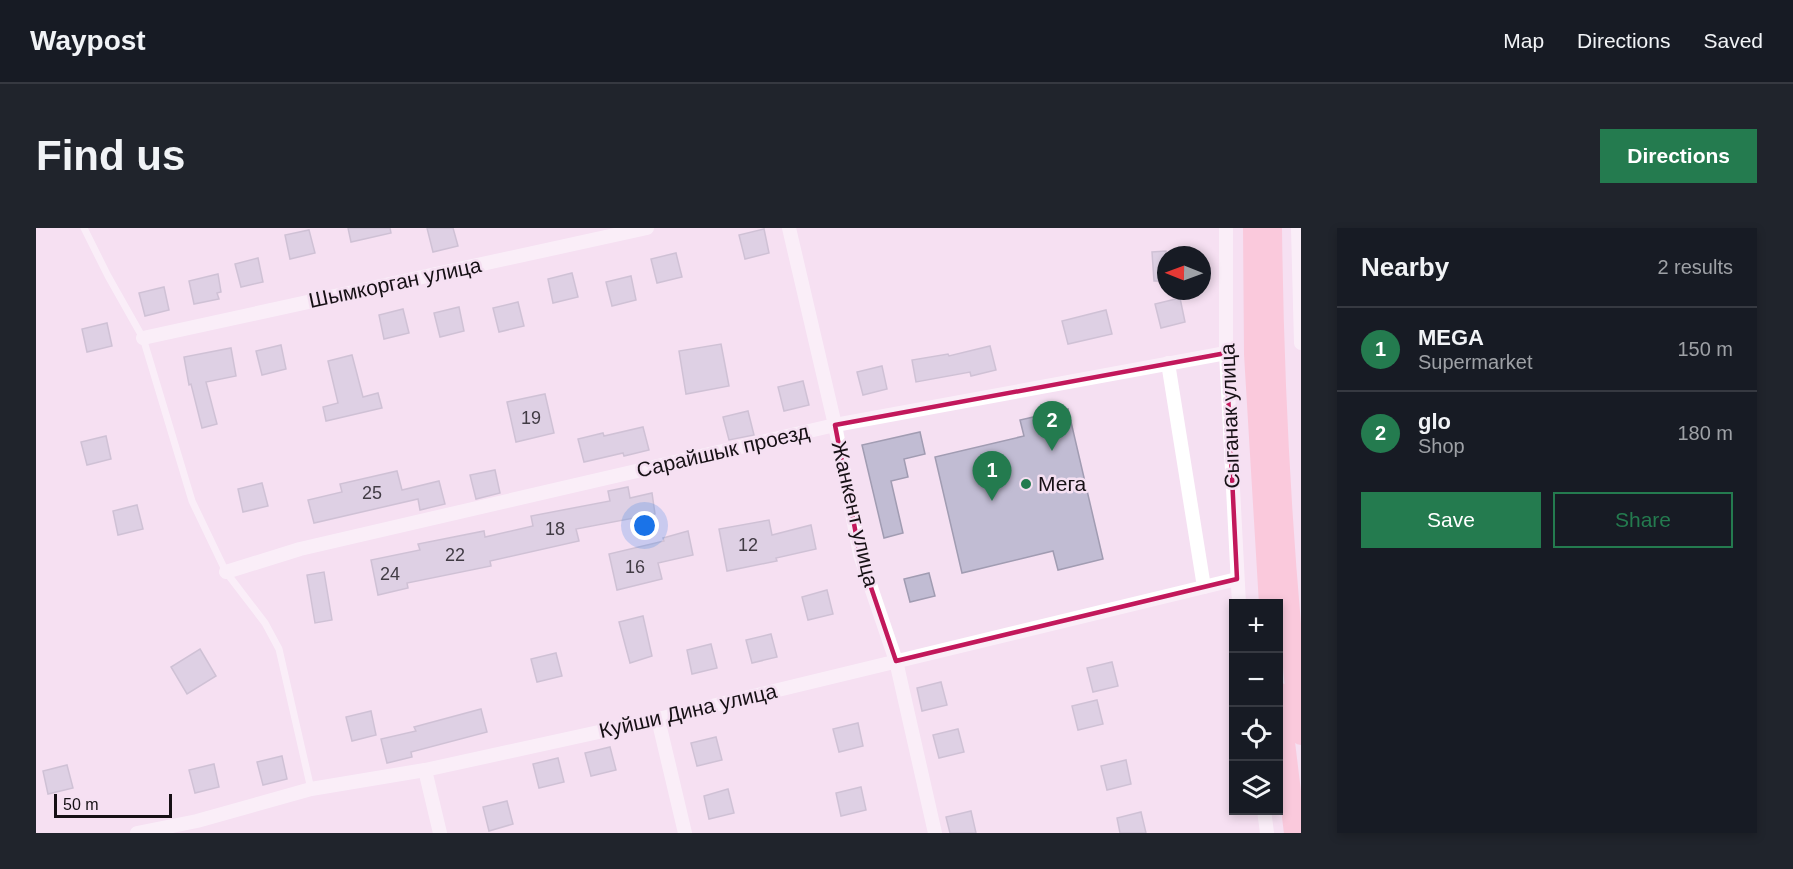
<!DOCTYPE html>
<meta charset="utf-8">
<style>
body{margin:0;font-family:Helvetica,sans-serif;background:#20242c;color:#f1f3f6}
.controls{position:absolute;right:18px;bottom:18px;display:grid;overflow:hidden;border-radius:0px;box-shadow:0 3px 9px #0003}
.controls button{width:54px;height:54px;display:grid;place-items:center;padding:0;border:0;border-bottom:2px solid #363941;background:#171b24;color:#f1f3f6;font:30px sans-serif}
.compass{position:absolute;left:1121px;top:18px;width:54px;height:54px;border-radius:50%;background:#171b24;box-shadow:0 3px 9px #0003;rotate:271deg}
.scale{position:absolute;left:18px;bottom:15px;width:118px;box-sizing:border-box;padding-left:6px;border:3px solid #161015;border-top:0;font-size:16px;line-height:21px;white-space:nowrap;color:#161015;-webkit-text-stroke:4px #f5e0f2;paint-order:stroke}
.you{position:absolute;left:609px;top:298px;width:21px;height:21px;margin:-15px;border:4px solid #fff;border-radius:50%;background:#1a73e8;box-shadow:0 0 0 9px #1a73e833}
.badge{display:grid;place-items:center;width:39px;height:39px;border-radius:50%;background:#247b4f;color:#fff;font-size:20px;font-weight:700}
.pin{position:absolute;translate:-50% -50px;filter:drop-shadow(0 2px 3px #0008)}
.pin::after{content:'';position:absolute;top:32px;width:21px;height:18px;background:inherit;clip-path:polygon(0 0,100% 0,50% 100%)}
.list{margin:0;padding:0;list-style:none}
h2{display:flex;justify-content:space-between;align-items:center;height:78px;margin:0;padding:0 24px;font-size:26px}
h2 small{font-size:20px;font-weight:400;color:#9ea1a6}
.list li{display:grid;grid-template-columns:39px 1fr auto;gap:18px;align-items:center;box-sizing:border-box;height:84px;padding:0 24px;border-top:2px solid #363941}
.list b{display:block;font-size:22px;white-space:nowrap}
.list p{margin:0;font-size:20px;white-space:nowrap;color:#9ea1a6}
.list em{font-size:20px;font-style:normal;color:#9ea1a6}
.actions{display:flex;gap:12px;padding:18px 24px}
.actions a{flex:1;padding:14px 0;border:2px solid #247b4f;border-radius:0px;text-align:center;font-size:21px;color:#247b4f}
.actions .main{background:#247b4f;color:#fff}
.icon{flex:none;width:33px;height:33px;fill:none;stroke:currentColor;stroke-width:2;stroke-linecap:round;stroke-linejoin:round}
.map{position:relative;flex:none;width:1265px;height:605px;overflow:hidden;border-radius:0px}
header{display:flex;align-items:center;gap:36px;box-sizing:border-box;height:84px;padding:0 30px;background:#171b24;border-bottom:2px solid #363941}
header strong{font-size:28px}
nav{display:flex;gap:33px;margin-inline-start:auto;font-size:21px}
.intro{display:flex;align-items:center;justify-content:space-between;box-sizing:border-box;height:144px;padding:0 36px}
h1{margin:0;font-size:42px}
.button{padding:15px 27px;border-radius:0px;background:#247b4f;color:#fff;font-size:21px;font-weight:700}
main{display:flex;gap:36px;padding:0 36px}
aside{flex:1;background:#171b24;border-radius:0px;box-shadow:0 3px 9px #0003}
.map>svg:first-child{display:block}
</style>
<header>
<strong>Waypost</strong>
<nav><a>Map</a><a>Directions</a><a>Saved</a></nav>
</header>
<div class="intro"><h1>Find us</h1><a class="button">Directions</a></div>
<main>
<div class="map">
<svg width="1265" height="605" viewBox="0 0 1265 605">
<rect width="100%" height="100%" fill="#f5e0f2"/>
<!-- building -->
<g fill="#c1bcd3" stroke="#a19cb2" stroke-width="1.5">
<path d="M312 0H354L355 5 315 14Z"/>
<path d="M391 0H417L422 18 397 24Z"/>
<path d="M728 1 733 25 709 31 703 7Z"/>
<path d="M273 2 279 25 254 31 249 7Z"/>
<path d="M1130 23V53H1118L1116 24Z"/>
<path d="M640 25 646 49 621 55 615 31Z"/>
<path d="M222 30 227 54 205 59 199 36Z"/>
<path d="M536 45 542 69 517 75 512 51Z"/>
<path d="M182 46 185 64 181 65 183 71 158 76 153 53Z"/>
<path d="M595 48 600 72 576 78 570 54Z"/>
<path d="M128 59 133 82 109 88 103 65Z"/>
<path d="M1144 70 1149 94 1125 100 1119 76Z"/>
<path d="M482 74 488 98 463 104 457 80Z"/>
<path d="M423 79 428 103 404 109 398 85Z"/>
<path d="M367 81 373 105 348 111 343 87Z"/>
<path d="M1070 82 1076 106 1032 116 1026 93Z"/>
<path d="M71 95 76 118 51 124 46 101Z"/>
<path d="M685 116 693 158 650 166 643 123Z"/>
<path d="M245 117 250 141 226 147 220 123Z"/>
<path d="M954 118 960 142 935 148 934 144 880 154 876 132 912 126 913 128Z"/>
<path d="M195 120 200 148 170 154 181 196 166 200 155 156 153 157 148 129Z"/>
<path d="M316 127 327 169 342 165 346 180 290 193 287 179 302 175 292 133Z"/>
<path d="M846 138 851 161 827 167 821 144Z"/>
<path d="M767 153 773 177 748 183 742 159Z"/>
<path d="M509 166 518 205 480 214 471 174Z"/>
<path d="M1032 181 1067 331 1022 342 1017 323 926 345 899 229 988 208 984 192Z"/>
<path d="M712 183 718 207 693 212 687 189Z"/>
<path d="M607 199 613 222 588 228 587 225 548 234 542 211 567 205 568 208Z"/>
<path d="M884 204 889 226 868 231 872 249 855 253 867 305 848 310 826 217Z"/>
<path d="M70 208 75 231 51 237 45 214Z"/>
<path d="M459 242 464 265 440 271 434 247Z"/>
<path d="M361 243 366 262 403 253 409 276 384 282 382 271 278 295 272 272 306 264 304 256Z"/>
<path d="M226 255 232 278 207 284 202 261Z"/>
<path d="M592 259 594 270 616 265 619 286 540 301 543 313 454 333 455 338 371 355 372 360 342 367 335 332 384 322 382 316 448 303 449 309 497 298 495 288 574 273 572 263Z"/>
<path d="M101 277 107 301 82 307 77 283Z"/>
<path d="M733 292 736 307 775 297 780 321 740 330 741 333 691 343 683 301Z"/>
<path d="M652 303 657 327 622 335 626 351 581 362 573 326 628 313 627 310Z"/>
<path d="M288 344 296 392 279 395 271 347Z"/>
<path d="M893 345 899 368 874 374 868 351Z"/>
<path d="M791 362 797 386 772 392 766 369Z"/>
<path d="M607 388 616 428 594 435 583 394Z"/>
<path d="M735 406 741 429 716 435 710 412Z"/>
<path d="M675 416 681 440 656 446 651 422Z"/>
<path d="M164 421 180 448 151 466 135 439Z"/>
<path d="M520 425 526 448 501 454 495 431Z"/>
<path d="M1076 434 1082 458 1057 464 1051 440Z"/>
<path d="M905 454 911 477 886 483 881 460Z"/>
<path d="M1061 472 1067 496 1042 502 1036 478Z"/>
<path d="M445 481 451 504 375 524 376 529 351 535 345 511 380 503 378 499Z"/>
<path d="M335 483 340 507 316 513 310 489Z"/>
<path d="M822 495 827 518 803 524 797 501Z"/>
<path d="M922 501 928 524 903 530 897 507Z"/>
<path d="M680 509 686 532 661 538 655 515Z"/>
<path d="M574 519 580 542 555 548 549 525Z"/>
<path d="M246 528 251 551 227 557 221 534Z"/>
<path d="M522 530 528 554 503 560 497 536Z"/>
<path d="M1090 532 1095 556 1071 562 1065 538Z"/>
<path d="M178 536 183 559 159 565 153 542Z"/>
<path d="M31 537 37 560 12 566 7 543Z"/>
<path d="M825 559 830 582 805 588 800 565Z"/>
<path d="M692 561 698 585 673 591 668 568Z"/>
<path d="M471 573 477 596 453 603 447 579Z"/>
<path d="M935 583 940 605H914L910 589Z"/>
<path d="M1105 584 1110 605H1084L1081 590Z"/>
</g>
<g fill="none" stroke-linecap="round" stroke-linejoin="round">
<!-- service -->
<path stroke="#fff" stroke-width="7" d="M48 0 72 48 107 110 156 273 190 344 229 395 243 421 275 561"/>
<!-- minor -->
<g stroke="#fff" stroke-width="14">
<path d="M753 0 799 197 824 327 860 433 899 605"/>
<path d="M1190 0V125L1203 376"/>
<path d="M1262 0 1265 115"/>
<path d="M107 110 611 0"/>
<path d="M1132 135 1168 359"/>
<path d="M190 344 264 321 799 197 1190 125"/>
<path d="M622 491 649 605"/>
<path d="M389 542 404 605"/>
<path d="M1228 582 1231 605"/>
<path d="M101 605 161 593 275 561 389 542 622 491 1201 351"/>
</g>
<!-- trunk -->
<g stroke="#feaec0" stroke-width="22">
<path d="M1218 0 1219 126 1234 376"/>
<path d="M1235 0C1237 169 1246 338 1265 506"/>
<path d="M1242 465 1259 605"/>
</g>
</g>
<!-- marked area -->
<path d="M0 0H1265V605H0ZM1190 125 1201 351 860 433 824 327 799 197Z" fill="#f5e0f2" fill-opacity=".55" fill-rule="evenodd"/>
<path fill="none" stroke="#c2185b" stroke-width="4.5" stroke-linejoin="round" d="M1190 125 1201 351 860 433 824 327 799 197Z"/>
<!-- markers -->
<circle fill="#247b4f" stroke="#f5e0f2" stroke-width="2" cx="990" cy="256" r="6"/>
<g text-anchor="middle" stroke-width="5" stroke-linejoin="round" paint-order="stroke">
<!-- number labels -->
<g font-size="18" fill="#413b44">
<text x="495" y="196">19</text>
<text x="336" y="271">25</text>
<text x="519" y="307">18</text>
<text x="712" y="323">12</text>
<text x="419" y="333">22</text>
<text x="599" y="345">16</text>
<text x="354" y="352">24</text>
</g>
<!-- street labels -->
<g font-size="21" fill="#161015" stroke="#f5e0f2">
<text transform="translate(359 55) rotate(-12)" y="7">Шымкорган улица</text>
<text transform="translate(1194 188) rotate(-92)" y="7">Сыганак улица</text>
<text transform="translate(687 223) rotate(-13)" y="7">Сарайшык проезд</text>
<text transform="translate(819 286) rotate(77)" y="7">Жанкент улица</text>
<text transform="translate(652 483) rotate(-13)" y="7">Куйши Дина улица</text>
</g>
<!-- poi labels -->
<g font-size="21" fill="#161015" stroke="#f5e0f2" text-anchor="start">
<text x="1002" y="263">Мега</text>
</g>
</g>
</svg>
<div class="controls">
<button>+</button>
<button>−</button>
<button><svg class="icon" aria-label="locate" viewBox="0 0 24 24"><circle cx="12" cy="12" r="6"/><path d="M12 2v4M12 18v4M2 12h4M18 12h4"/></svg></button>
<button><svg class="icon" aria-label="layers" viewBox="0 0 24 24"><path d="M12 4l9 5-9 5-9-5zM3 14l9 5 9-5"/></svg></button>
</div>
<svg class="compass" viewBox="-18 -18 36 36"><path d="M0-13l5 13h-10z" fill="#e53935"/><path d="M0 13l5-13h-10z" fill="#9ea1a6"/></svg>
<div class="scale">50 m</div>
<div class="you"></div>
<div class="pin badge" style="left:956px;top:273px">1</div>
<div class="pin badge" style="left:1016px;top:223px">2</div>
</div>
<aside>
<h2>Nearby<small>2 results</small></h2>
<ul class="list">
<li><span class="badge">1</span><div><b>MEGA</b><p>Supermarket</p></div><em>150 m</em></li>
<li><span class="badge">2</span><div><b>glo</b><p>Shop</p></div><em>180 m</em></li>
</ul>
<div class="actions"><a class="main">Save</a><a>Share</a></div>
</aside>
</main>
